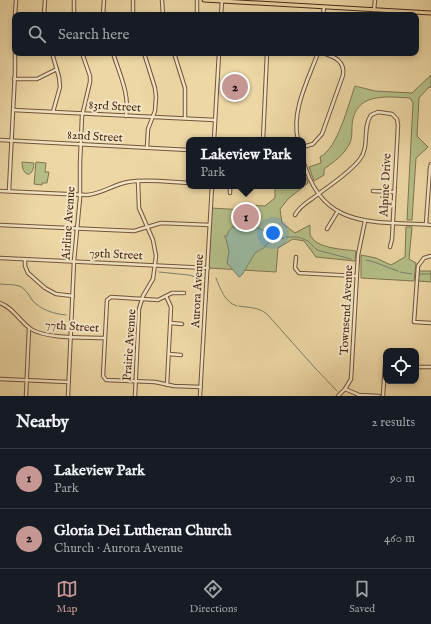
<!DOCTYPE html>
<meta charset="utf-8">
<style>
body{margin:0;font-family:"IM FELL English",serif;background:#20242c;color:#f1f3f6}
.controls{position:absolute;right:12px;bottom:12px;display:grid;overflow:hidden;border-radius:8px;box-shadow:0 2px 6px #0003}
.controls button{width:36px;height:36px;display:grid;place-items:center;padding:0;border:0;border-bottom:1px solid #363941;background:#171b24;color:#f1f3f6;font:20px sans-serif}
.you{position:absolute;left:273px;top:233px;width:14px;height:14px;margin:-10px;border:3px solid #fff;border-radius:50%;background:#1a73e8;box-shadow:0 0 0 6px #1a73e833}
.badge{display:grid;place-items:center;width:26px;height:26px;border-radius:50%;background:#c59692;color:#111;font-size:13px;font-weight:700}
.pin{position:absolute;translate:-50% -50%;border:2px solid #fff;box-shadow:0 1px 4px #0006}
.popup{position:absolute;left:186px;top:137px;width:120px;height:52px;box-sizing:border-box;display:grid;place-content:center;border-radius:8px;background:#171b24;filter:drop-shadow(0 1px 3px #0005);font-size:13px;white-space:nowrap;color:#9ea1a6}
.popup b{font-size:15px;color:#f1f3f6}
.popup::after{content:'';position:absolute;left:50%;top:100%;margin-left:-8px;border:8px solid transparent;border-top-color:#171b24}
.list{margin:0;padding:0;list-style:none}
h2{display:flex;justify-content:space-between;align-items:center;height:52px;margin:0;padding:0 16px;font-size:17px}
h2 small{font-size:13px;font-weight:400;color:#9ea1a6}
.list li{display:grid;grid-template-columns:26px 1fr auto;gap:12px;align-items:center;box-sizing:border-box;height:60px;padding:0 16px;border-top:1px solid #363941}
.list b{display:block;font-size:15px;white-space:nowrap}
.list p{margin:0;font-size:13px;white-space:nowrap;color:#9ea1a6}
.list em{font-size:13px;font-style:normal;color:#9ea1a6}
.icon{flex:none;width:22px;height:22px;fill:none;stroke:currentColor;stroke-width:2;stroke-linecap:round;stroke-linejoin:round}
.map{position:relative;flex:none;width:431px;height:396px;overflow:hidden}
.search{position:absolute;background:#171b24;box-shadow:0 2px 6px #0003;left:12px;right:12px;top:12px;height:44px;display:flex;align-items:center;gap:10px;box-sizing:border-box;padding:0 14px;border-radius:8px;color:#9ea1a6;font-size:15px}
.sheet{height:172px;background:#171b24}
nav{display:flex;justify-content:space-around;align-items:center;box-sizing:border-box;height:56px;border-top:1px solid #363941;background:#171b24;font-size:11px;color:#9ea1a6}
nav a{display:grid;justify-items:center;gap:2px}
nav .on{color:#c59692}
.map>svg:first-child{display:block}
</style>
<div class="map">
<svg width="431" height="396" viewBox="0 0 431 396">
<rect width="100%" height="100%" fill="#edd7a5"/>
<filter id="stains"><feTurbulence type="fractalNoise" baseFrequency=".005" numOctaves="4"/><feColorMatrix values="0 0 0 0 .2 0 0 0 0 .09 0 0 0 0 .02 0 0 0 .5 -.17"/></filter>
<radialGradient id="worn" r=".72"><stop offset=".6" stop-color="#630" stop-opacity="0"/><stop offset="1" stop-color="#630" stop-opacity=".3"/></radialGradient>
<!-- green -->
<g fill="#b5bf88" stroke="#7f7450">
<path d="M431 75V87H429L419 98 417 136 428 147 416 158 412 220H407L413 103 410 98C389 97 359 92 353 119 351 126 353 136 350 143 344 155 335 161 324 169V175L314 181 309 167 321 163 320 157C338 148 348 105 355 86L375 91 412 93Z"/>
<path d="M22 162 34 163C33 180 22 176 22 162Z"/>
<path d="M36 162 46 163 45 172H49L47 183H42V185L34 184Z"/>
<path d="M303 170 308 183 288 199 280 209 282 223 295 233 310 225C310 228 310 232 310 234 315 249 343 249 356 251L355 261 316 257 304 241 293 239 278 248 276 272 208 268 211 208 244 210V205L265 206 275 198V186H303Z"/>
<path d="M406 227H412L409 259 416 263 414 281 361 278V255L376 258 391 265 405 257Z"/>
<path d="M419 271H431V282L418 281Z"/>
</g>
<!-- water -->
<path fill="#9abaa3" stroke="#7a806c" d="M261 217 256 225 253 226 267 232 269 235 272 233 284 238 275 241H270L265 247 255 253 242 275 239 277 227 263 229 252 226 238 224 236H227C229 225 240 224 250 226L251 222 256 221Z"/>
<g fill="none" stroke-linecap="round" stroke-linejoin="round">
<!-- stream -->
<g stroke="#7a806c" stroke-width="1">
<path d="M286 237H298L308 241 317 250 351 259"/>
<path d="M366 260C378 262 387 268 398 271"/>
<path d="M159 272 189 275 199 278"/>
<path d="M400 272 412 274"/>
<path d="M420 274H431"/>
<path d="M216 278C220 288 225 303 237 306"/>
<path d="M0 284C6 285 14 284 19 286 25 288 29 295 32 300 41 310 54 314 66 315"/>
<path d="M239 306C251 308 258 307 267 314L315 368 337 391"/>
</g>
<!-- minor casing -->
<g stroke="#72543c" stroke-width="4.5">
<g id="minor">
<path d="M162 0 163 15"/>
<path d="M374 10 375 0"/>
<path d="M15 15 16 0"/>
<path d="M44 15 45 0"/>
<path d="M74 15V0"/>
<path d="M103 15 104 0"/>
<path d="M133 15V0"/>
<path d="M197 15V0"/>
<path d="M221 15 222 1"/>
<path d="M323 15 324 7"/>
<path d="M52 53 59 77 60 87 53 112"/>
<path d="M113 53C119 73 130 94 126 116"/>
<path d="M144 53 155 88 156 97 155 111 148 129 147 148"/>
<path d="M174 53 185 88V118"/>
<path d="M14 79H37L57 69"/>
<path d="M13 110 215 120"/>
<path d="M0 140 189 150"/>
<path d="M214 140 219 53"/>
<path d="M263 140 267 53"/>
<path d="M298 140C291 111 308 80 318 53"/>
<path d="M303 147 313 144 322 134 343 75C345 61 335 57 323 53"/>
<path d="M303 160C322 230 372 221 431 225"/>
<path d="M190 186H191"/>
<path d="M260 187V186"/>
<path d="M0 191 87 195C102 194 114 184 128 182 148 179 169 182 188 183"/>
<path d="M9 191 15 72V20"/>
<path d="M373 191 394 192"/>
<path d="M230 193V186"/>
<path d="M295 215C299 207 306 203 313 198 327 187 350 173 360 159 370 146 362 128 371 115L378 112 392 114 397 119 398 125 392 239 390 247"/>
<path d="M426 224 430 168 431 164"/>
<path d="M0 225 134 231 161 223 210 225"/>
<path d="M327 229 338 211"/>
<path d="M431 256 424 258 418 266 414 322 431 323"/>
<path d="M296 257 295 268 299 273 357 276"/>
<path d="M0 258 208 268"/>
<path d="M25 259V266L28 273 45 288 56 294 73 296"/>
<path d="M184 293H172L158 300 111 297 107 300 103 376 106 380 155 382 174 386 201 387"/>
<path d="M166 296 171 307 167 385"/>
<path d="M0 303C14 308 19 321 31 329 46 339 86 337 105 338"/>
<path d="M171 323 182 324"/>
<path d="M169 354 181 355"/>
<path d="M416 367H431"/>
<path d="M0 379 68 382"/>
<path d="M345 389 359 395 379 396"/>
<path d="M26 396 29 328"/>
<path d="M68 396 74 261 80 198V163L82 116 90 82V76L82 53"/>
<path d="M135 396 139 309 143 296 153 279 156 256 153 240 139 208 138 181"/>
<path d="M200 396 212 186"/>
<path d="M338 396 345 389 351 379 358 255 365 221"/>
<path d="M383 396 385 365H386"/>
</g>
</g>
<!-- major casing -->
<g stroke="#492819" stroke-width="5">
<path id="major" d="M204 0 431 13"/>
</g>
<!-- minor -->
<use href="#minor" stroke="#f3e5c4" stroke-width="2.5"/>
<!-- major -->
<use href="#major" stroke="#edd7a5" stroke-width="3"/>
</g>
<g text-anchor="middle" stroke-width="4" stroke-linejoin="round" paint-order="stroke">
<!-- street labels -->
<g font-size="12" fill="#492819" stroke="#f3e5c4">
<text transform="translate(115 106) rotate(3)" y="4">83rd Street</text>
<text transform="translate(95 136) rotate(3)" y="4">82nd Street</text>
<text transform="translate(385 185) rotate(-87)" y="4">Alpine Drive</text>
<text transform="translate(68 223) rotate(-86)" y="4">Airline Avenue</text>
<text transform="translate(116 254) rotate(3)" y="4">79th Street</text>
<text transform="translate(197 291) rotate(-87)" y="4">Aurora Avenue</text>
<text transform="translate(346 310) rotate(-87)" y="4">Townsend Avenue</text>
<text transform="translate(72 326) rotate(4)" y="4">77th Street</text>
<text transform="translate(129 345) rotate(-86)" y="4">Prairie Avenue</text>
</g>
</g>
<rect width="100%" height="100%" filter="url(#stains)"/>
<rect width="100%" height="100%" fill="url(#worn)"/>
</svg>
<div class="controls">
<button><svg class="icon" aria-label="locate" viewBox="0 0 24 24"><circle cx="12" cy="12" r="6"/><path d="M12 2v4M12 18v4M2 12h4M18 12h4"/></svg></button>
</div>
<div class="you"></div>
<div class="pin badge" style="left:246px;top:217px">1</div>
<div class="popup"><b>Lakeview Park</b>Park</div>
<div class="pin badge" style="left:235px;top:87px">2</div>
<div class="search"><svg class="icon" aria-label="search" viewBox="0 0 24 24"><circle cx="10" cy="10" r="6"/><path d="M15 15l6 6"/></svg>Search here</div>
</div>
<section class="sheet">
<h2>Nearby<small>2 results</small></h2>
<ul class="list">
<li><span class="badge">1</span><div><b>Lakeview Park</b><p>Park</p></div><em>90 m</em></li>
<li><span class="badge">2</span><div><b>Gloria Dei Lutheran Church</b><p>Church · Aurora Avenue</p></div><em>460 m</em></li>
</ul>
</section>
<nav>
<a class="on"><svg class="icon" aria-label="map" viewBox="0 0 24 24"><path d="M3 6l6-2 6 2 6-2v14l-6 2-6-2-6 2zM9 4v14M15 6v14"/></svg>Map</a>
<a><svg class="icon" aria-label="directions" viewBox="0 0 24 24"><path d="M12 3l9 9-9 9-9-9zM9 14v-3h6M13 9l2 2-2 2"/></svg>Directions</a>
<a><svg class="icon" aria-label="saved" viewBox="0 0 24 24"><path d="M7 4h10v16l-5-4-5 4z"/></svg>Saved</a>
</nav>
